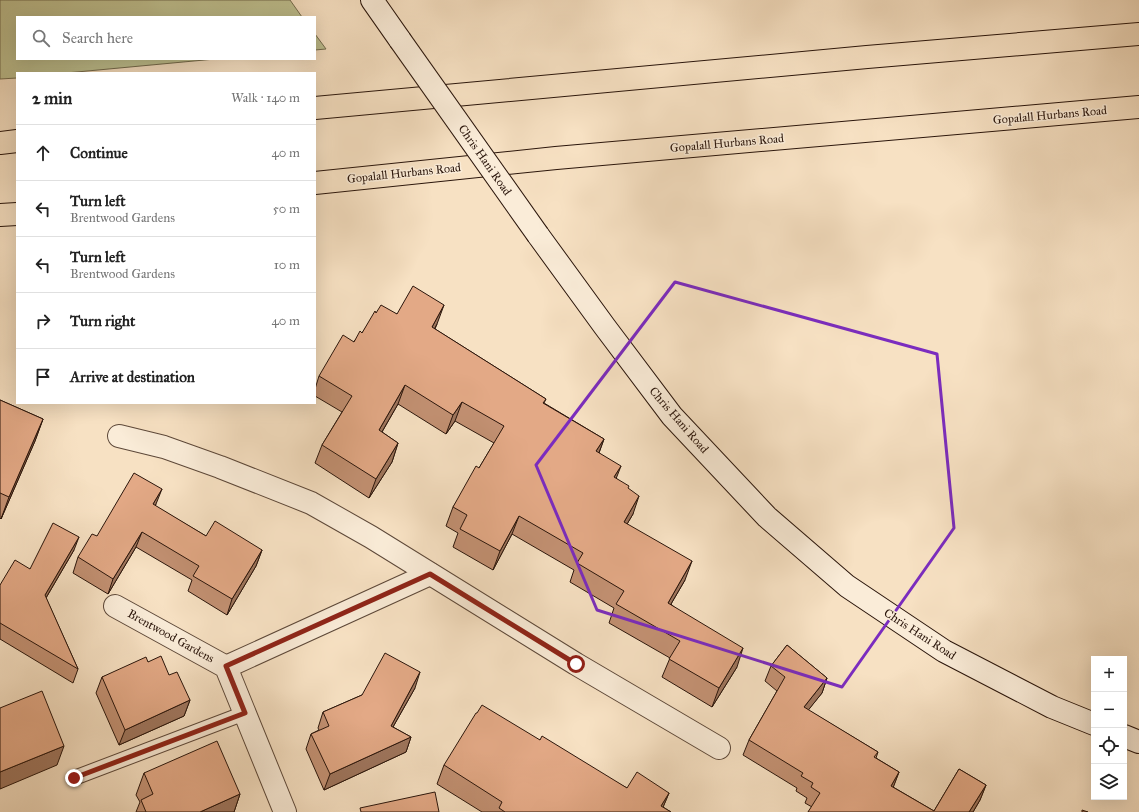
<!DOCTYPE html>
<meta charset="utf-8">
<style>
body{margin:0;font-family:"IM FELL Great Primer",serif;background:#f2f2f2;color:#222}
.controls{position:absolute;right:12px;bottom:12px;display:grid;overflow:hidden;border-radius:0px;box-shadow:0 4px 16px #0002}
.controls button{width:36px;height:36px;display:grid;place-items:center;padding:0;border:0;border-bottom:1px solid #e0e0e0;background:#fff;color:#222;font:20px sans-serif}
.stop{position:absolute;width:12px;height:12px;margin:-9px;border:3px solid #8f2418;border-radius:50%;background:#fff}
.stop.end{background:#8f2418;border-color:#fff;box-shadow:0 1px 4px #0008}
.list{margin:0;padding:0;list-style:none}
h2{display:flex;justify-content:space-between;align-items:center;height:52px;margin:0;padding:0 16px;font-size:17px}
h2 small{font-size:13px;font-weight:400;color:#767676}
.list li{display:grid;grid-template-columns:26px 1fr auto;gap:12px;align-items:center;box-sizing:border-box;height:56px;padding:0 16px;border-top:1px solid #e0e0e0}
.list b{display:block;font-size:15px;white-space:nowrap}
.list p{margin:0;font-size:13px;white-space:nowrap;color:#767676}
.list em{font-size:13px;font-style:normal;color:#767676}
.icon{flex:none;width:22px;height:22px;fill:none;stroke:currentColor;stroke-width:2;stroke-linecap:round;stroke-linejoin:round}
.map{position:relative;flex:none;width:1139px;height:812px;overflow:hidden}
.search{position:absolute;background:#fff;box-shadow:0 4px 16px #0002;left:16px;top:16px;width:300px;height:44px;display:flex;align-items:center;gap:10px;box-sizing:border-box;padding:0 14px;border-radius:0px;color:#767676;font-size:15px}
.panel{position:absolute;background:#fff;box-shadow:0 4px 16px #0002;left:16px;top:72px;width:300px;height:332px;border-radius:0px}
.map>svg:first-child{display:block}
</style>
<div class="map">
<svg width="1139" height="812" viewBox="0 0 1139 812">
<rect width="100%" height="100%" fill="#f7e1c3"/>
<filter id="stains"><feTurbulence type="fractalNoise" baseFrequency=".005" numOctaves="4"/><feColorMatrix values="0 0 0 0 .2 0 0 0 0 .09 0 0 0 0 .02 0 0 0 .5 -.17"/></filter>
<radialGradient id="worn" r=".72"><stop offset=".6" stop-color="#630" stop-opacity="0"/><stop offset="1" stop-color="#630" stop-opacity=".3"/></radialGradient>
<!-- green -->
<g fill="#bfc292" stroke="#746c4e">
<path d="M0 0H290L302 17H17V59H215L66 73H17V78L0 79Z"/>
<path d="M315 34 326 49 315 50Z"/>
</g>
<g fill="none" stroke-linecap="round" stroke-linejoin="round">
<!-- lane casing -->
<g stroke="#5d4839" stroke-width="16">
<path id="lane" d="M74 778 245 713"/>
</g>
<!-- street casing -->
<g stroke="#5d4839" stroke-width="24">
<g id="street">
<path d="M119 436 164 447 220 467 311 503 371 537 576 664 719 748"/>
<path d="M115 606 226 667 285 812"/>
<path d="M226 667 430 574"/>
</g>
</g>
<!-- secondary casing -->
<g stroke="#2a150b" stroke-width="24">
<g id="secondary">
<path d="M372 0 400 40"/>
<path d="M538 235 605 327 672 416 767 517 847 586 944 651 1052 707 1094 724"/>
<path d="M1124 736 1139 742"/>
</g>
</g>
<!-- highway casing -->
<g stroke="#2a150b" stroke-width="24">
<g id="highway">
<path d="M315 108 867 57 1139 34"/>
<path d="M0 143 17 141"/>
<path d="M315 183 556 158 1139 107"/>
<path d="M0 215 17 214"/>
</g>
</g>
<!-- lane -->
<use href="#lane" stroke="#faecd8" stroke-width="14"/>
<!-- street -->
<use href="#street" stroke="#faecd8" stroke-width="22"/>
<!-- secondary -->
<use href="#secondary" stroke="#faecd8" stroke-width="22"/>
<!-- highway -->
<use href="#highway" stroke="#f7e1c3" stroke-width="22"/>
<!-- secondary-bridge casing -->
<g stroke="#2a150b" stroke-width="24" stroke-linecap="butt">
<path id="secondary-bridge" d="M400 40 538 235"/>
</g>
<!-- secondary-bridge -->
<use href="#secondary-bridge" stroke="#faecd8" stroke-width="22"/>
</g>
<!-- wall -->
<g fill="#c39173" stroke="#2a150b">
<path d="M376 313 397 314 437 324 435 329 546 399 544 403 604 439 599 453 616 478 628 489 633 514 627 524 685 580 671 604 737 667 712 707 662 677 670 658 609 623 614 608 570 582 574 570 512 534 493 570 453 547 458 533 446 526 453 507 479 468 494 443 455 421 446 434 398 404 382 432 398 443 392 462 369 498 315 463 322 445 342 412 315 396V389L319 376 362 333Z"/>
<path d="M0 400 43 419 35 441 1 519 0 518Z"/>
<path d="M156 504 155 506 206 536 262 550 256 566 227 615 188 591 192 580 136 547 108 594 73 573 78 557 97 536Z"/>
<path d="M74 550 46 598 78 669 73 683 0 639V585L30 569Z"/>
<path d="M787 645 827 678 822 693 808 710 878 752 876 758 899 772 893 787 934 811 959 769 986 785 980 800 973 812H808L812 807 805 803 807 798 796 791 797 788 743 755 749 740 777 691 765 681 771 666Z"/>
<path d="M148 662 169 675 190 700 184 716 119 745 96 693 102 677Z"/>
<path d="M415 688 393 727 411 737 406 752 324 790 306 749 311 734 319 730 318 728 323 712 362 695Z"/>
<path d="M540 740 627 788 669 793 663 807 671 812H482L437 784 444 765Z"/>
<path d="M144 773 240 794 234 812H136L140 802 136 795Z"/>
</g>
<!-- shaded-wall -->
<g fill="#9f765e" stroke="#2a150b">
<path d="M444 305 437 324 425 346 432 327Z"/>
<path d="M405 385 398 404 372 449 379 430Z"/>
<path d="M462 402 455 421 446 434 453 415Z"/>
<path d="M43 419 35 441 1 519 9 497Z"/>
<path d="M604 439 597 458 596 451Z"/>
<path d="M398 443 392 462 369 498 376 479Z"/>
<path d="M621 466 614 484V477Z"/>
<path d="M162 489 156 504 147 520 153 504Z"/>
<path d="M639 496 633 514 617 541 624 522Z"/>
<path d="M519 516 512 534 493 570 500 551Z"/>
<path d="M142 532 136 547 108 594 113 579Z"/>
<path d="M79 537 74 550 40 608 45 595Z"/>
<path d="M262 550 256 566 227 615 232 599Z"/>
<path d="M692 561 685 580 661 621 668 603Z"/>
<path d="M743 648 737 667 712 707 719 688Z"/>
<path d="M420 672 415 688 385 741 391 726Z"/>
<path d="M827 678 822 693 798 723 804 707Z"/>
<path d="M190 700 184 716 119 745 125 730Z"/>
<path d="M411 737 406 752 324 790 330 774Z"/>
<path d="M64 746 57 765 0 789V772Z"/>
<path d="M899 772 893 788 891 786Z"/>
<path d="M986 785 980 800 973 812H969Z"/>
<path d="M669 793 661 812V806Z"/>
<path d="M240 794 234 812H200Z"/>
</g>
<!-- building -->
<g fill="#e3a986" stroke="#2a150b">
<path d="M413 286 444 305 432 327 546 399 543 403 604 439 596 451 621 466 614 477 629 486 628 488 639 496 624 522 692 561 668 603 743 648 719 688 669 659 680 641 616 604 624 591 577 563 583 553 519 516 500 551 460 529 467 515 453 507 476 466 479 468 504 426 462 402 453 415 405 385 379 430 398 443 376 479 322 445 352 396 319 376 343 335 354 342 360 331 362 333 375 311 376 313 381 305 397 314Z"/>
<path d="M0 400 43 419 9 497 0 493Z"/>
<path d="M134 473 162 489 153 504 206 536 215 521 262 550 232 599 193 576 199 566 142 532 113 579 78 557 92 534 97 536Z"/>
<path d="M53 523 79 537 45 595 78 669 0 623V585L15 560 30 569Z"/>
<path d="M787 645 827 678 804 707 878 752 874 757 899 772 891 786 934 811 959 769 986 785 969 812H808L820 793 811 787 813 783 801 776 803 773 749 740 785 677 771 666Z"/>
<path d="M385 653 420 672 391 726 411 737 330 774 311 734 329 726 323 712 362 695Z"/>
<path d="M161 656 169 675 177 672 190 700 125 730 102 677 146 657 148 662Z"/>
<path d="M42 691 64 746 0 772V708Z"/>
<path d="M482 705 540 740 542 736 627 788 637 772 669 793 661 806 671 812H505L499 808 502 802 444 765 476 713H477Z"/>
<path d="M217 741 240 794 200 812H146L141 800 153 794 144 773Z"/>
<path d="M435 792 439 812H361L360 808Z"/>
<path d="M1082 810 1088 812H1082Z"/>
</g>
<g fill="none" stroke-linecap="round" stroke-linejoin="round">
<!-- route -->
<path stroke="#8f2418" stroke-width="5" d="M74 778 245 713 226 666 430 574 576 664"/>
</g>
<!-- marked area -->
<path fill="none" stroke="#7b2cbf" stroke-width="3" stroke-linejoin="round" d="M675 282 937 354 954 528 842 687 597 610 536 465Z"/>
<g text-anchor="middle" stroke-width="3" stroke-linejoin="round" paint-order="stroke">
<!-- street labels -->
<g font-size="12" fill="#2a150b" stroke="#faecd8">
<text transform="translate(1050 115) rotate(-5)" y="4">Gopalall Hurbans Road</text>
<text transform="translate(727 143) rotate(-5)" y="4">Gopalall Hurbans Road</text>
<text transform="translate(485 160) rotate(55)" y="4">Chris Hani Road</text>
<text transform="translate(404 173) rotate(-6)" y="4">Gopalall Hurbans Road</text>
<text transform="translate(679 420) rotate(49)" y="4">Chris Hani Road</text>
<text transform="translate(920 634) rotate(33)" y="4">Chris Hani Road</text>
<text transform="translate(171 636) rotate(29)" y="4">Brentwood Gardens</text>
</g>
</g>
<rect width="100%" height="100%" filter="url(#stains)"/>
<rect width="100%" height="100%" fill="url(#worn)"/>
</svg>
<div class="controls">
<button>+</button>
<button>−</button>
<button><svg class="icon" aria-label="locate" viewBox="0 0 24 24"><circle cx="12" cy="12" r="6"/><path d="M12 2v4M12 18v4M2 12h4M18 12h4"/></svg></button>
<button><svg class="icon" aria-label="layers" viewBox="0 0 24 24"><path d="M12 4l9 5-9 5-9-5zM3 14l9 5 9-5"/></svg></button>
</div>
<div class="stop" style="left:576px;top:664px"></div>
<div class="stop end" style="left:74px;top:778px"></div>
<div class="search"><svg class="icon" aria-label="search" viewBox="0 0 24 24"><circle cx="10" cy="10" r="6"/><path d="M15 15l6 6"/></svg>Search here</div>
<section class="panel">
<h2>2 min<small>Walk · 140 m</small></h2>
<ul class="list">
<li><svg class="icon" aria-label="ahead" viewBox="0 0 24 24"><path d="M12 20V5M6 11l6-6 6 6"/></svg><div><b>Continue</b></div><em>40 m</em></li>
<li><svg class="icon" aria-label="left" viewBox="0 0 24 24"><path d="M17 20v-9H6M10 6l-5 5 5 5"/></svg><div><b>Turn left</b><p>Brentwood Gardens</p></div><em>50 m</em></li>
<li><svg class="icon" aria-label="left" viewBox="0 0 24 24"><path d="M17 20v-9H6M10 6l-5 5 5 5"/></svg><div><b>Turn left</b><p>Brentwood Gardens</p></div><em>10 m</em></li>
<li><svg class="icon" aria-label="right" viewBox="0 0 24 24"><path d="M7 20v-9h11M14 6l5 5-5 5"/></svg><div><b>Turn right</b></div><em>40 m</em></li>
<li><svg class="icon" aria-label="arrive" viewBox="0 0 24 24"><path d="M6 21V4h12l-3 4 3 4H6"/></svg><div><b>Arrive at destination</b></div></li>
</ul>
</section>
</div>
